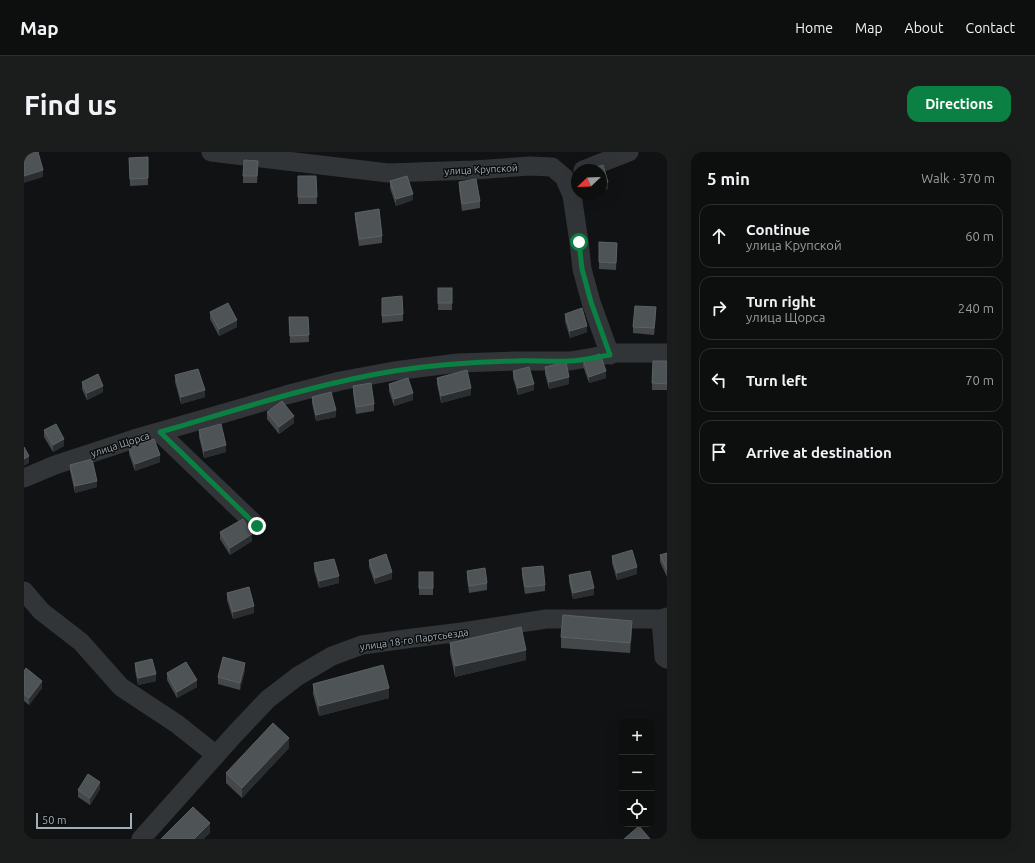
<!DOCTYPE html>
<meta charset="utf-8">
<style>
body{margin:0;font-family:Ubuntu,sans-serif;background:#1b1c1c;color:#f1f3f6}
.controls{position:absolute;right:12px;bottom:12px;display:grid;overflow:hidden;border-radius:8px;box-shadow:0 4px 16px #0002}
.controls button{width:36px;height:36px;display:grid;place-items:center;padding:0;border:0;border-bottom:1px solid #2d2e2e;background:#0d0e0e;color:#f1f3f6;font:20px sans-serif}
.compass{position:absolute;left:547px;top:12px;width:36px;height:36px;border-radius:50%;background:#0d0e0e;box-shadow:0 4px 16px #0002;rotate:247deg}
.scale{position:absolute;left:12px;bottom:10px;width:96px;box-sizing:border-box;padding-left:4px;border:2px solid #a1aeb5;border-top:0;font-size:11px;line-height:14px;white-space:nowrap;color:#a1aeb5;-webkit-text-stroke:3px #0c0d0e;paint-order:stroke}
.stop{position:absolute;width:12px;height:12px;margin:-9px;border:3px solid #0b8043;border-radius:50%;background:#fff}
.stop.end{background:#0b8043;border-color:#fff;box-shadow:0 1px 4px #0008}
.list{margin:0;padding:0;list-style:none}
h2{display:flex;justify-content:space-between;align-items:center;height:52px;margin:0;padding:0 16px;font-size:17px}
h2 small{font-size:13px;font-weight:400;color:#9a9c9e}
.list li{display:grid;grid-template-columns:26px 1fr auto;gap:12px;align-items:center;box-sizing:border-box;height:64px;margin:0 8px 8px;padding:0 8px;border:1px solid #2d2e2e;border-radius:12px}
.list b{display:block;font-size:15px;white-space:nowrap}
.list p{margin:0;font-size:13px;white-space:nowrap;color:#9a9c9e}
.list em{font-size:13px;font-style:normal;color:#9a9c9e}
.icon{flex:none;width:22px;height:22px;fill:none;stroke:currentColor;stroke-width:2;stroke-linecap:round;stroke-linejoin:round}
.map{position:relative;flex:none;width:643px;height:687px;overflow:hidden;border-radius:12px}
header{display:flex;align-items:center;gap:24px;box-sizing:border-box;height:56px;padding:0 20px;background:#0d0e0e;border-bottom:1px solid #2d2e2e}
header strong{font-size:19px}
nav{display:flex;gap:22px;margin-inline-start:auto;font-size:14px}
.intro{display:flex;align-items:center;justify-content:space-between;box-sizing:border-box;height:96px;padding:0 24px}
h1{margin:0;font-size:28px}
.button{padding:10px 18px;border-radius:12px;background:#0b8043;color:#fff;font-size:14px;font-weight:700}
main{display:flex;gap:24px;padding:0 24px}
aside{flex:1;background:#0d0e0e;border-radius:12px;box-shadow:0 4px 16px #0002}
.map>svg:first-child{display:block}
</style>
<header>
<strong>Map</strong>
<nav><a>Home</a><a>Map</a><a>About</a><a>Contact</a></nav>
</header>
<div class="intro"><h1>Find us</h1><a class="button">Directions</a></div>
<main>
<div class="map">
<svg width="643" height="687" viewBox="0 0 643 687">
<rect width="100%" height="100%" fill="#111213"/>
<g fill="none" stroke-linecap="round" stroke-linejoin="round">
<!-- minor -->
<g stroke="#323538" stroke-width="19">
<path d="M187 0 364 21 450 18 506 14 528 15 540 25 548 43 555 90 558 117 567 150 586 203"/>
<path d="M559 18 605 0"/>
<path d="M135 280 233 374"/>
<path d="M0 326 31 313 110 287 187 265 262 243 316 229 370 219 434 211 491 209H546L593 201H643"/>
<path d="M0 439 17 459 57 490 97 535 153 572 192 603"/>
<path d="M637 467 640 505 643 507"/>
<path d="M117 687 209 584 244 547 274 524 308 504 338 493 389 486 438 480 522 467H637L643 465"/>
</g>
</g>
<!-- wall -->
<g fill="#44484b">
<path d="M105 6 124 26V33L106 34Z"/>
<path d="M234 16 233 31H219V24Z"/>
<path d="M274 24H292L293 52H274Z"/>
<path d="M366 29 389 48 372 54 366 36Z"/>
<path d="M435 30 456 49V56L438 59 435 37Z"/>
<path d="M331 61 358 84V91L335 94 331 67Z"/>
<path d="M575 90 593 91 592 118 575 117Z"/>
<rect x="414" y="136" width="14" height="22"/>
<path d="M358 146 379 162V169L358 171Z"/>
<path d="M186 160 213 175 195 184 186 167Z"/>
<path d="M541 162 563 180 546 186 541 169Z"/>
<path d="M632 162 630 183 609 181V175Z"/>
<path d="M265 165H284L285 190 266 191Z"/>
<path d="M559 207 582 226 565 231 559 214Z"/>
<path d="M643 209V238H628V231Z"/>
<path d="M521 215 545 232 525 237 521 222Z"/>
<path d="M489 219 510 238 494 243 489 226Z"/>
<path d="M151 223 181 245 157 252 151 230Z"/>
<path d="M413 226 447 243 417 251 413 232Z"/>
<path d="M58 230 79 240 63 248 58 237Z"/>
<path d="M365 232 389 248 370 254 365 239Z"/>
<path d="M329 234 350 252V259L332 262 329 241Z"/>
<path d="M288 245 312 265 292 269 288 251Z"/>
<path d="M243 260 270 271 255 282 243 267Z"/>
<path d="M20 278 40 294 29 300 20 285Z"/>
<path d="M175 278 202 300 180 306 175 285Z"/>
<path d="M105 296 136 310 111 319 105 302Z"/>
<path d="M46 313 73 335 51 341 46 319Z"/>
<path d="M196 380 228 389 206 403 196 387Z"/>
<path d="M643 401V425L636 410V403Z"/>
<path d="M588 404 613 422 593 428 588 411Z"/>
<path d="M345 408 368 427 351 432 345 415Z"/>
<path d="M290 411 315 431 295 436 290 418Z"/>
<path d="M498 416 521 433V439L501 442 498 423Z"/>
<path d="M443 419 463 431V438L445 441 443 426Z"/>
<rect x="395" y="420" width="14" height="23"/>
<path d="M545 423 570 443 549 447 545 430Z"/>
<path d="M203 441 230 461 209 467 203 448Z"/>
<path d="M608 479 606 501 537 496V485Z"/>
<path d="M426 491 502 508 431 525 426 501Z"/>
<path d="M111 511 132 529 114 533 111 518Z"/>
<path d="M221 518 216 538 194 532V525Z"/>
<path d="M0 519 18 536 5 553 0 549Z"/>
<path d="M143 521 173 535 153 546 143 528Z"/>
<path d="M289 532 365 546 295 564 289 542Z"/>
<path d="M265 596 218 646 202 631V621Z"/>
<path d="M76 637 66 653 54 645V638Z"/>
</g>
<!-- shaded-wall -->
<g fill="#2b2e30">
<path d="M19 18V25L0 31V24Z"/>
<path d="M584 30V37L577 39V32Z"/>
<path d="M389 42V48L372 54V47Z"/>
<path d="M632 155V162L630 183V176Z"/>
<path d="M213 168V175L195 184V177Z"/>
<path d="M563 174V180L546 186V179Z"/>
<path d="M582 219V226L565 231V225Z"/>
<path d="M545 225V232L525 237V230Z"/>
<path d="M510 232V238L494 243V236Z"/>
<path d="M79 234V240L63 248V241Z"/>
<path d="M447 236V243L417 251V244Z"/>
<path d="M181 238V245L157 252V245Z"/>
<path d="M389 241V248L370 254V247Z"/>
<path d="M312 258V265L292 269V263Z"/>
<path d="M270 264V271L255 282V275Z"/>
<path d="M40 287V294L29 300V293Z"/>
<path d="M202 293V300L180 306V299Z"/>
<path d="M136 303V310L111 319V312Z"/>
<path d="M5 304V311L0 314V307Z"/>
<path d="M73 329V335L51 341V334Z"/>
<path d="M228 382V389L206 403V396Z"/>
<path d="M613 415V422L593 428V421Z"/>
<path d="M368 420V427L351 432V426Z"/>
<path d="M315 424V431L295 436V429Z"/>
<path d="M570 436V443L549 447V441Z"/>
<path d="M230 454V461L209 467V460Z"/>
<path d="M608 469V479L606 501V491Z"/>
<path d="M502 498V508L431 525V514Z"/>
<path d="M221 511V518L216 538V531Z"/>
<path d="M132 522V529L114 533V526Z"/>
<path d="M173 528V535L153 546V540Z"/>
<path d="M18 529V536L5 553V546Z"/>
<path d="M365 536V546L295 564V554Z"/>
<path d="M265 586V596L218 646V636Z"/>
<path d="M76 630V637L66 653V646Z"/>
<path d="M186 671V681L180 687H170Z"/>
</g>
<!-- building -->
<g fill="#4e5356" stroke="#5b6165">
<path d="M4 0H14L19 18 0 24V1Z"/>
<path d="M124 5V26L106 27 105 6Z"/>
<path d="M220 8 234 9 233 24H219Z"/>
<path d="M579 13 584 30 577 32V18H563Z"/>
<path d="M274 24H292L293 45H274Z"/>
<path d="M383 24 389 42 372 47 366 29Z"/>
<path d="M452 27 456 49 438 52 435 30Z"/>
<path d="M355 57 358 84 335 87 331 61Z"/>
<path d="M575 90 593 91 592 111 575 110Z"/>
<rect x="414" y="136" width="14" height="15"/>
<path d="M378 144 379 162 358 164V146Z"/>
<path d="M204 151 213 168 195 177 186 160Z"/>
<path d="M611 154 632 155 630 176 609 175Z"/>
<path d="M558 156 563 174 546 179 541 162Z"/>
<path d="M265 165H284L285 183 266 184Z"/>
<path d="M576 202 582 219 565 225 559 207Z"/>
<path d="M629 209H643V232L628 231Z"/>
<path d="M542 210 545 225 525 230 521 215Z"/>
<path d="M505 215 510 232 494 236 489 219Z"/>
<path d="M174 217 181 238 157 245 151 223Z"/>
<path d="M443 218 447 236 417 244 413 226Z"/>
<path d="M74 222 79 234 63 241 58 230Z"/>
<path d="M384 226 389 241 370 247 365 232Z"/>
<path d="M347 231 350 252 332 255 329 234Z"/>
<path d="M307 240 312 258 292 263 288 245Z"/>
<path d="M258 249 270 264 255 275 243 260Z"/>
<path d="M32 272 40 287 29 293 20 278Z"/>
<path d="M197 272 202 293 180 299 175 278Z"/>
<path d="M130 287 136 303 111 312 105 296Z"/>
<path d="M0 295 5 304 0 307Z"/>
<path d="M68 307 73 329 51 334 46 313Z"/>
<path d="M219 367 228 382 206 396 196 380Z"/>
<path d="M608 398 613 415 593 421 588 404Z"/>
<path d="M643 401V418L636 403Z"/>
<path d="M362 402 368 420 351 426 345 408Z"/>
<path d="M310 407 315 424 295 429 290 411Z"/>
<path d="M519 414 521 433 501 435 498 416Z"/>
<path d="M461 416 463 431 445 434 443 419Z"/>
<path d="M566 419 570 436 549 441 545 423Z"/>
<rect x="395" y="420" width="14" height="16"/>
<path d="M225 435 230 454 209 460 203 441Z"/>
<path d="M539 463 608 469 606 491 537 485Z"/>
<path d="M497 475 502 498 431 514 426 491Z"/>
<path d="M199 505 221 511 216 531 194 525Z"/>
<path d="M128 507 132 522 114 526 111 511Z"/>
<path d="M162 510 173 528 153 540 143 521Z"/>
<path d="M359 513 365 536 295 554 289 532Z"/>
<path d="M2 516 18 529 5 546 0 542V519Z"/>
<path d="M249 571 265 586 218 636 202 621Z"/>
<path d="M64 622 76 630 66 646 54 638Z"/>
<path d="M169 655 186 671 170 687H137Z"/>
<path d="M615 674 626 687H600Z"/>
</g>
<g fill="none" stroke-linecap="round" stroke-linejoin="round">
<!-- route -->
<path stroke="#0b8043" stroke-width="5" d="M233 374 136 280C213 258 290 232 370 219 410 213 450 210 490 209 508 208 526 210 545 209 558 209 573 205 586 203L567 150 558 117 555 90"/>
</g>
<g text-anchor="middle" stroke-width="3" stroke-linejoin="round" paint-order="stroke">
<!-- street labels -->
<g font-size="10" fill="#a1aeb5" stroke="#0c0d0e">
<text transform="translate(457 17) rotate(-3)" y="4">улица Крупской</text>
<text transform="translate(96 292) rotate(-18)" y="4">улица Щорса</text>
<text transform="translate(390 487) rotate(-8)" y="4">улица 18-го Партсьезда</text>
</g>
</g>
</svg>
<div class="controls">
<button>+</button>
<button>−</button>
<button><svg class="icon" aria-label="locate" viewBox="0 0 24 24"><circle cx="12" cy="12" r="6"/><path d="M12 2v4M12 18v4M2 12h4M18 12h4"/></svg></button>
</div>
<svg class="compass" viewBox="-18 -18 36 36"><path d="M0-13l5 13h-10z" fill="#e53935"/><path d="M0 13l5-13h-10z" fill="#9a9c9e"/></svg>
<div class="scale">50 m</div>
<div class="stop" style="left:555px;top:90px"></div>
<div class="stop end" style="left:233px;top:374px"></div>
</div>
<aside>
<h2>5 min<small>Walk · 370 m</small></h2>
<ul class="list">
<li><svg class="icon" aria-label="ahead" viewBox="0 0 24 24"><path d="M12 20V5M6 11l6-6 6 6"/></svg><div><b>Continue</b><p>улица Крупской</p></div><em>60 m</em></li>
<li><svg class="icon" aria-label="right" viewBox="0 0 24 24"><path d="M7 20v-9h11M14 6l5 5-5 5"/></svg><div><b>Turn right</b><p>улица Щорса</p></div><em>240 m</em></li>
<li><svg class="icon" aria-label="left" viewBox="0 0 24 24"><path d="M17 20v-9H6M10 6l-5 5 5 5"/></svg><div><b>Turn left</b></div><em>70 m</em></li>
<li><svg class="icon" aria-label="arrive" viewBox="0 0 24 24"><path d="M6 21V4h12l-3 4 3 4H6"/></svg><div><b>Arrive at destination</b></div></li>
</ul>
</aside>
</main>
